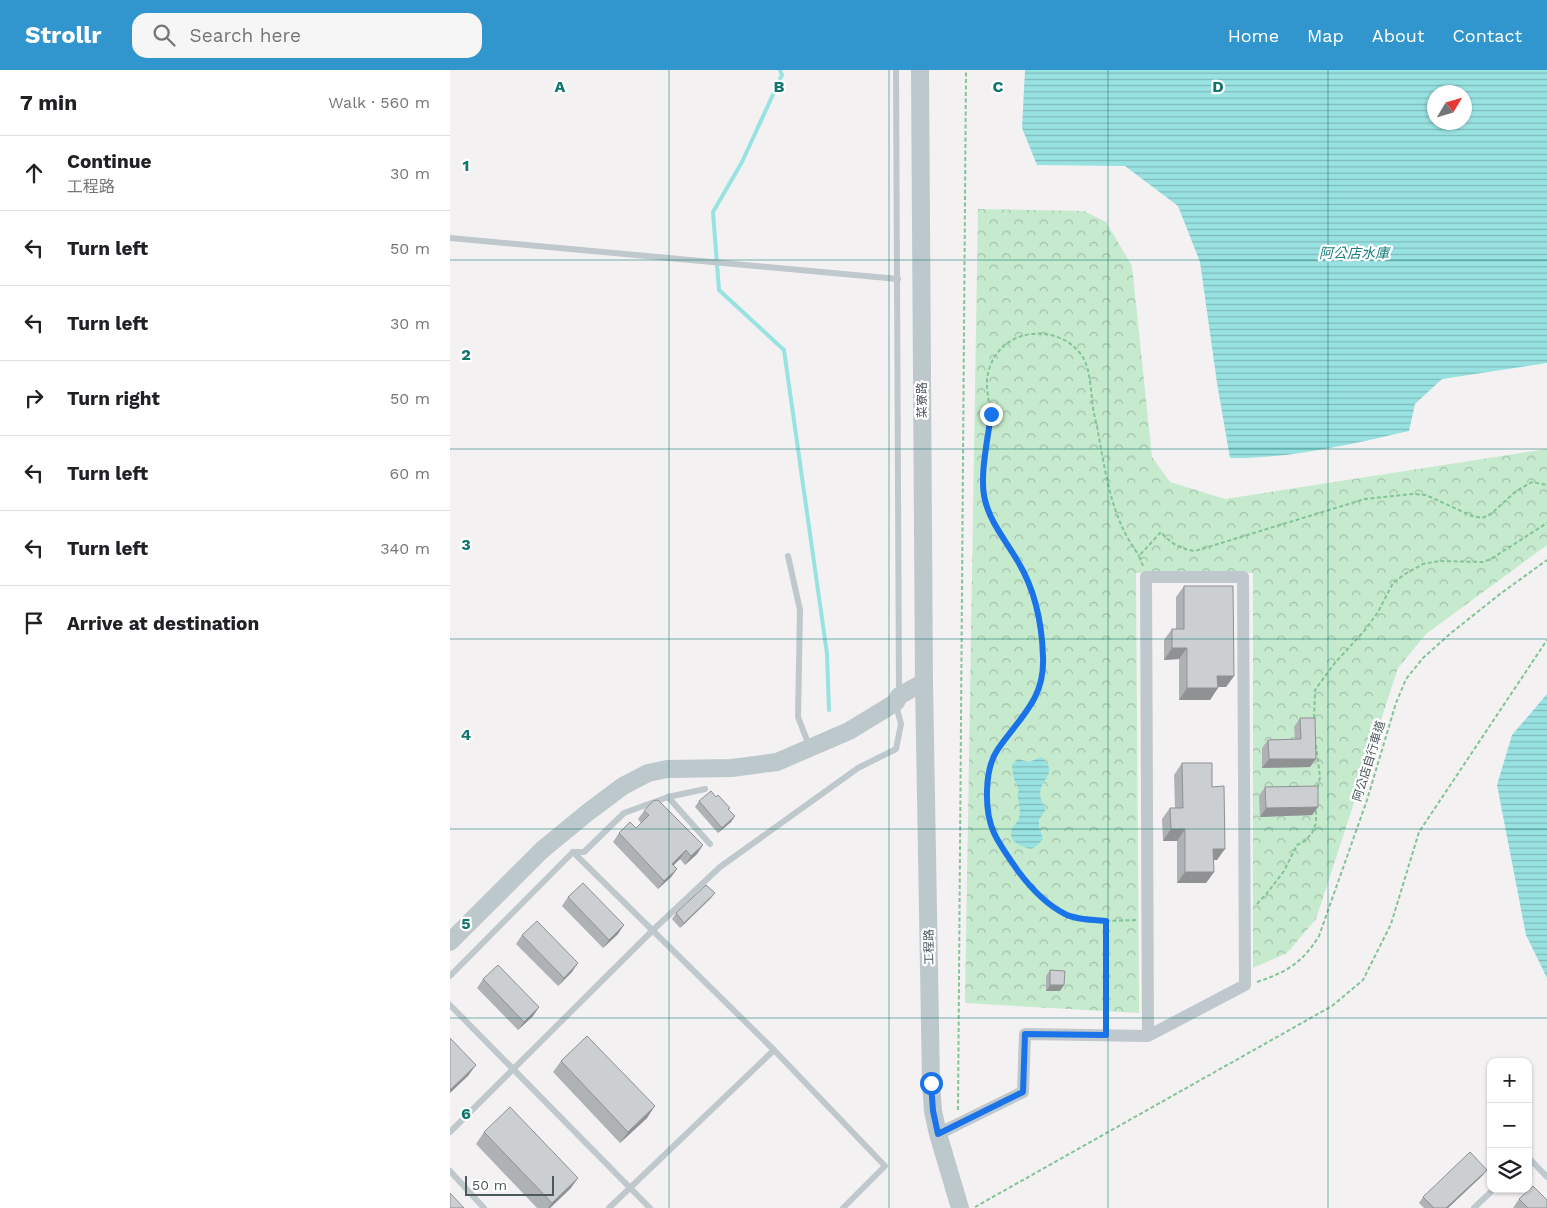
<!DOCTYPE html>
<meta charset="utf-8">
<style>
body{margin:0;font-family:"Work Sans","Noto Sans TC",sans-serif;background:#f6f6f6;color:#202124}
.controls{position:absolute;right:15px;bottom:15px;display:grid;overflow:hidden;border-radius:10px;box-shadow:0 1px 4px #0004}
.controls button{width:45px;height:45px;display:grid;place-items:center;padding:0;border:0;border-bottom:1px solid #e0e0e0;background:#fff;color:#202124;font:25px sans-serif}
.compass{position:absolute;left:977px;top:15px;width:45px;height:45px;border-radius:50%;background:#fff;box-shadow:0 1px 4px #0004;rotate:52deg}
.scale{position:absolute;left:15px;bottom:12px;width:89px;box-sizing:border-box;padding-left:5px;border:2px solid #4b585c;border-top:0;font-size:14px;line-height:18px;white-space:nowrap;color:#4b585c;-webkit-text-stroke:4px #fff;paint-order:stroke}
.stop{position:absolute;width:15px;height:15px;margin:-11px;border:4px solid #1a73e8;border-radius:50%;background:#fff}
.stop.end{background:#1a73e8;border-color:#fff;box-shadow:0 1px 5px #0008}
.list{margin:0;padding:0;list-style:none}
h2{display:flex;justify-content:space-between;align-items:center;height:65px;margin:0;padding:0 20px;font-size:21px}
h2 small{font-size:16px;font-weight:400;color:#757577}
.list li{display:grid;grid-template-columns:32px 1fr auto;gap:15px;align-items:center;box-sizing:border-box;height:75px;padding:0 20px;border-top:1px solid #e0e0e0}
.list b{display:block;font-size:19px;white-space:nowrap}
.list p{margin:0;font-size:16px;white-space:nowrap;color:#757577}
.list em{font-size:16px;font-style:normal;color:#757577}
.icon{flex:none;width:28px;height:28px;fill:none;stroke:currentColor;stroke-width:2;stroke-linecap:round;stroke-linejoin:round}
.map{position:relative;flex:none;width:1097px;height:1138px;overflow:hidden}
header{display:flex;align-items:center;gap:30px;box-sizing:border-box;height:70px;padding:0 25px;background:#3196ce;color:#fff}
header strong{font-size:24px}
nav{display:flex;gap:28px;margin-inline-start:auto;font-size:18px}
.search{width:350px;height:45px;background:#f6f6f6;display:flex;align-items:center;gap:12px;box-sizing:border-box;padding:0 18px;border-radius:15px;color:#757577;font-size:19px}
main{display:flex}
aside{flex:1;background:#fff}
.map>svg:first-child{display:block}
</style>
<header>
<strong>Strollr</strong>
<div class="search"><svg class="icon" aria-label="search" viewBox="0 0 24 24"><circle cx="10" cy="10" r="6"/><path d="M15 15l6 6"/></svg>Search here</div>
<nav><a>Home</a><a>Map</a><a>About</a><a>Contact</a></nav>
</header>
<main>
<aside>
<h2>7 min<small>Walk · 560 m</small></h2>
<ul class="list">
<li><svg class="icon" aria-label="ahead" viewBox="0 0 24 24"><path d="M12 20V5M6 11l6-6 6 6"/></svg><div><b>Continue</b><p>工程路</p></div><em>30 m</em></li>
<li><svg class="icon" aria-label="left" viewBox="0 0 24 24"><path d="M17 20v-9H6M10 6l-5 5 5 5"/></svg><div><b>Turn left</b></div><em>50 m</em></li>
<li><svg class="icon" aria-label="left" viewBox="0 0 24 24"><path d="M17 20v-9H6M10 6l-5 5 5 5"/></svg><div><b>Turn left</b></div><em>30 m</em></li>
<li><svg class="icon" aria-label="right" viewBox="0 0 24 24"><path d="M7 20v-9h11M14 6l5 5-5 5"/></svg><div><b>Turn right</b></div><em>50 m</em></li>
<li><svg class="icon" aria-label="left" viewBox="0 0 24 24"><path d="M17 20v-9H6M10 6l-5 5 5 5"/></svg><div><b>Turn left</b></div><em>60 m</em></li>
<li><svg class="icon" aria-label="left" viewBox="0 0 24 24"><path d="M17 20v-9H6M10 6l-5 5 5 5"/></svg><div><b>Turn left</b></div><em>340 m</em></li>
<li><svg class="icon" aria-label="arrive" viewBox="0 0 24 24"><path d="M6 21V4h12l-3 4 3 4H6"/></svg><div><b>Arrive at destination</b></div></li>
</ul>
</aside>
<div class="map">
<svg width="1097" height="1138" viewBox="0 0 1097 1138">
<defs>
<pattern id="forest-crowns" width="20" height="18" patternUnits="userSpaceOnUse" patternTransform="scale(1.25)"><rect width="20" height="18" fill="#c6eacd"/><path d="M2 6a3 3 0 1 1 6 0M12 15a3 3 0 1 1 6 0" fill="none" stroke="#a3c0aa"/></pattern>
<pattern id="water-rules" width="6" height="5" patternUnits="userSpaceOnUse" patternTransform="scale(1.25)"><rect width="6" height="5" fill="#99e2e2"/><path d="M0 2.5h6" fill="none" stroke="#7fbaba"/></pattern>
</defs>
<rect width="100%" height="100%" fill="#f3f1f2"/>
<!-- forest -->
<path fill="url(#forest-crowns)" d="M528 139 634 141 656 152 682 196 702 387 720 412 775 429 1097 379V475L976 564 948 598 866 849 837 883 803 898V503H686L689 943 515 933Z"/>
<!-- water -->
<g fill="url(#water-rules)" fill-rule="evenodd">
<path d="M575 0H1097V293L992 309 965 334 959 361C902 374 839 389 780 388L767 313 750 192 728 136 675 96 587 95 572 58ZM984 22H1014V52H984Z"/>
<path d="M1097 624V908L1076 865 1047 715 1062 665Z"/>
<path d="M591 687C610 704 590 708 590 724 590 729 593 734 596 739L589 750V757L593 769 587 776 581 779C571 777 557 771 562 759 564 755 568 752 569 748 571 740 569 732 567 724L569 721 563 706 562 694 568 689 579 692Z"/>
</g>
<g fill="none" stroke-linecap="round" stroke-linejoin="round">
<!-- stream -->
<path stroke="#99e2e2" stroke-width="4" d="M330 0 332 5 292 92 263 142 269 220 334 280 377 584 379 640"/>
<!-- path -->
<g stroke="#82c496" stroke-width="2" stroke-dasharray="4 2.5" stroke-linecap="butt">
<path d="M693 496 689 486 711 462C720 473 730 479 745 481L915 429 962 424 976 425 1022 446 1032 448 1041 444 1065 422 1082 412 1097 415"/>
<path d="M864 648 865 620 884 594 915 560 928 542 943 513 955 504 973 494 989 491 1033 492 1041 489 1097 453"/>
<path d="M866 675 870 707 867 720"/>
<path d="M807 834 818 822 834 801 847 775 855 771 862 763 866 753V737"/>
<path d="M656 851 686 850"/>
<path d="M807 912C837 902 852 893 869 866L917 730 946 633 956 609 973 588 1001 563 1050 524 1097 490"/>
<path d="M656 954V851C643 850 630 849 617 845 599 838 579 815 567 799 559 788 549 775 544 762 533 738 535 705 547 682 550 675 557 669 562 662 581 638 596 617 593 583 590 559 589 534 579 512 567 484 543 460 535 431 528 406 538 378 540 353 542 338 536 325 537 310 541 269 584 252 618 272 625 277 634 286 636 294 641 308 641 324 643 338 644 346 647 354 648 362 654 395 659 430 674 461 678 469 684 478 689 486"/>
<path d="M508 1040 516 0"/>
<path d="M525 1137 882 936 913 910 941 854 969 762 1097 570"/>
</g>
<!-- lane -->
<g stroke="#bfc8cc" stroke-width="6">
<path d="M446 0 449 624"/>
<path d="M0 168 448 209"/>
<path d="M338 486 350 540 348 647 360 678"/>
<path d="M218 727 260 774"/>
<path d="M123 782H134L174 743 218 727 255 719"/>
<path d="M0 906 123 782 324 980 435 1096 393 1138"/>
<path d="M0 935 200 1138"/>
<path d="M0 1062 203 860 270 797 408 698 446 679 451 654 446 635"/>
<path d="M1078 1087 1097 1107"/>
<path d="M0 1101 34 1138"/>
<path d="M159 1138 324 980"/>
<path d="M1024 1138 1044 1119"/>
</g>
<!-- street -->
<path stroke="#bfc8cc" stroke-width="12" d="M488 1064 573 1022 575 964 698 966 795 915 793 507H696L698 966"/>
<!-- secondary -->
<g stroke="#bdc8cd" stroke-width="18">
<path d="M470 0 474 612 481 1013 483 1041 488 1064 510 1138"/>
<path d="M0 872 92 780 137 743 173 716 198 703 217 699 282 698 327 692 399 661 435 639 446 632 449 626 474 612"/>
</g>
</g>
<!-- wall -->
<g fill="#afb2b5">
<path d="M734 516 784 606 776 617H768L760 630H729V589L714 590V570L722 559H726V527Z"/>
<path d="M850 648 860 697 812 698V678L818 670 845 669 844 657Z"/>
<path d="M732 693 762 717 767 790H763L764 802 756 813H727V771H713L712 749 720 738H725L724 705Z"/>
<path d="M815 717 868 737 862 745 810 747 809 726Z"/>
<path d="M249 731 279 740 285 746 281 752 268 763 245 737Z"/>
<path d="M194 741 253 775 247 784 235 795 230 789 223 795 227 799 221 807 208 819 163 772 169 763 186 758 191 753 188 749Z"/>
<path d="M118 827 168 864 153 878 112 836Z"/>
<path d="M261 828 230 858 222 849 226 843Z"/>
<path d="M72 865 122 902 108 916 66 874Z"/>
<path d="M600 900 610 921H596V906Z"/>
<path d="M33 909 89 937 83 946 68 960 27 918Z"/>
<path d="M111 991 197 1048 170 1073 103 1002Z"/>
<path d="M34 1062 128 1108 120 1119 100 1138H87L26 1074Z"/>
<path d="M1033 1105 998 1138H974L969 1133 973 1127Z"/>
<path d="M1069 1129 1097 1138H1063Z"/>
</g>
<!-- shaded-wall -->
<g fill="#8f9193">
<path d="M722 578H737L729 589 714 590Z"/>
<path d="M767 606H784L776 617H759Z"/>
<path d="M737 618H768L760 630H729Z"/>
<path d="M819 689H866L860 697 812 698Z"/>
<path d="M868 737 862 745 810 747 816 738Z"/>
<path d="M285 746 281 752 268 763 272 758Z"/>
<path d="M721 759H735L727 771H713Z"/>
<path d="M253 775 247 784 235 795 241 786Z"/>
<path d="M763 779H775L767 790H755Z"/>
<path d="M236 780 230 789 216 803 222 794Z"/>
<path d="M227 799 221 807 208 819 214 811Z"/>
<path d="M735 802H764L756 813H727Z"/>
<path d="M265 823 261 828 230 858 234 853Z"/>
<path d="M174 855 168 864 153 878 159 870Z"/>
<path d="M128 893 122 902 108 916 114 908Z"/>
<path d="M600 915H614L610 921H596Z"/>
<path d="M89 937 83 946 68 960 74 952Z"/>
<path d="M26 995 18 1006 0 1023V1020Z"/>
<path d="M205 1036 197 1048 170 1073 178 1062Z"/>
<path d="M1037 1100 1033 1105 998 1138H996Z"/>
<path d="M128 1108 120 1119 100 1138H98L102 1133Z"/>
</g>
<!-- building -->
<g fill="#cccfd2" stroke="#8f9193">
<path d="M734 516H783L784 606H767L768 618H737V578H722V559H734Z"/>
<path d="M850 648H865L866 689H819L818 670 851 669Z"/>
<path d="M732 693H762V717L774 716 775 779H763L764 802H735V759H721L720 738H733Z"/>
<path d="M868 716V737L816 738 815 717Z"/>
<path d="M261 721 266 727 268 725 280 738 278 739 285 746 272 758 249 731Z"/>
<path d="M208 730 253 775 241 786 236 780 222 794 227 799 214 811 169 763 180 752 186 758 199 745 194 741 203 731Z"/>
<path d="M133 813 174 855 159 870 118 827Z"/>
<path d="M256 815 265 823 234 853 226 843Z"/>
<path d="M87 851 128 893 114 908 72 865Z"/>
<path d="M48 895 89 937 74 952 33 909Z"/>
<path d="M600 900 615 901 614 915H600Z"/>
<path d="M137 966 205 1036 178 1062 111 991Z"/>
<path d="M0 968 26 995 0 1020Z"/>
<path d="M60 1037 128 1108 102 1133 34 1062Z"/>
<path d="M1020 1082 1037 1100 996 1138H984L973 1127Z"/>
<path d="M1083 1116 1097 1130V1138H1078L1069 1129Z"/>
<path d="M0 1123 14 1138H0Z"/>
</g>
<g fill="none" stroke-linecap="round" stroke-linejoin="round">
<!-- route -->
<path stroke="#1a73e8" stroke-width="6" d="M481 1013 483 1041 488 1064 573 1022 575 964 656 965V851C643 850 627 850 615 844 597 835 580 817 568 801 560 789 550 776 544 763 534 741 534 699 548 679 570 647 595 629 593 587 592 552 585 519 567 490 556 471 540 452 535 430 529 406 538 369 541 344"/>
</g>
<!-- grid -->
<path fill="none" stroke="#0f766e" stroke-width="1" stroke-opacity="0.55" d="M219 0V1138M439 0V1138M658 0V1138M878 0V1138M0 190H1097M0 379H1097M0 569H1097M0 759H1097M0 948H1097"/>
<g text-anchor="middle" stroke-width="4.5" stroke-linejoin="round" paint-order="stroke">
<!-- street labels -->
<g font-size="12" fill="#4b585c" stroke="#fff">
<text transform="translate(472 330) rotate(-90)" y="4">菜寮路</text>
<text transform="translate(919 691) rotate(-73)" y="4">阿公店自行車道</text>
<text transform="translate(479 877) rotate(-91)" y="4">工程路</text>
</g>
<!-- water labels -->
<g font-size="14" font-style="italic" fill="#1c7f80" stroke="#fff">
<text x="904" y="188">阿公店水庫</text>
</g>
</g>
<g font-size="16" text-anchor="middle" font-weight="bold" fill="#0f766e" stroke="#fff" stroke-width="4.5" stroke-linejoin="round" paint-order="stroke">
<text x="110" y="22">A</text>
<text x="329" y="22">B</text>
<text x="548" y="22">C</text>
<text x="768" y="22">D</text>
<text x="16" y="101">1</text>
<text x="16" y="290">2</text>
<text x="16" y="480">3</text>
<text x="16" y="670">4</text>
<text x="16" y="859">5</text>
<text x="16" y="1049">6</text>
</g>
</svg>
<div class="controls">
<button>+</button>
<button>−</button>
<button><svg class="icon" aria-label="layers" viewBox="0 0 24 24"><path d="M12 4l9 5-9 5-9-5zM3 14l9 5 9-5"/></svg></button>
</div>
<svg class="compass" viewBox="-18 -18 36 36"><path d="M0-13l5 13h-10z" fill="#e53935"/><path d="M0 13l5-13h-10z" fill="#757577"/></svg>
<div class="scale">50 m</div>
<div class="stop" style="left:481px;top:1013px"></div>
<div class="stop end" style="left:541px;top:344px"></div>
</div>
</main>
